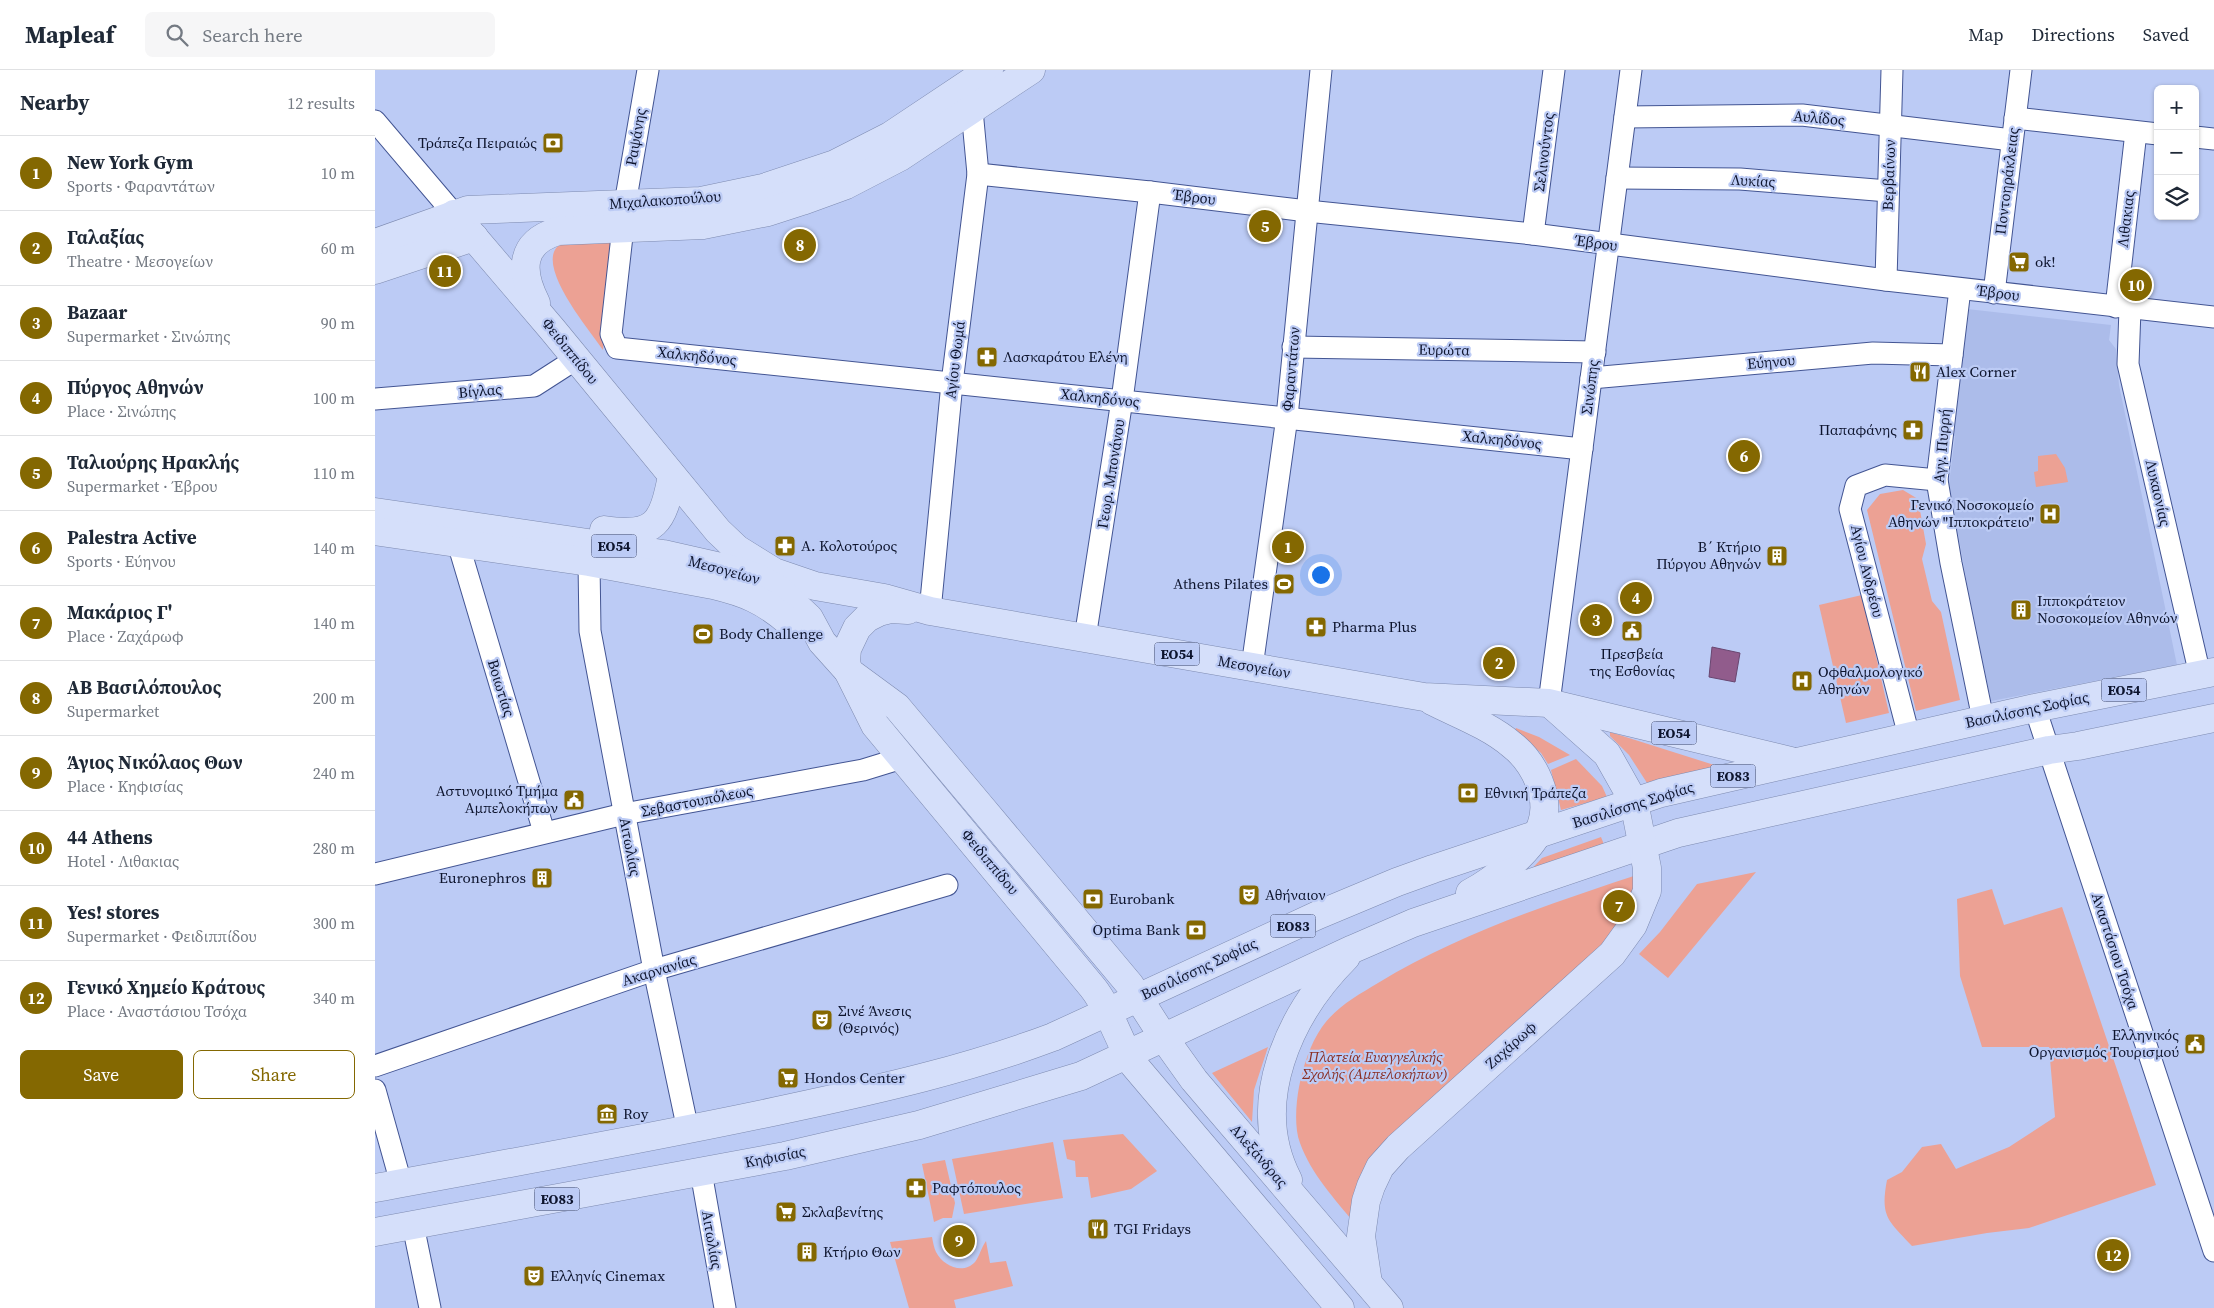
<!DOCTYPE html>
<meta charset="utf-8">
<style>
body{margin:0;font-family:"Source Serif 4",serif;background:#f6f6f7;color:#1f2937}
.controls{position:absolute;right:15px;top:15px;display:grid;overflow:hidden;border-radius:8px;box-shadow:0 1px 4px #0004}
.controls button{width:45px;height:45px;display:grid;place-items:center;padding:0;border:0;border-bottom:1px solid #e0e1e3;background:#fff;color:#1f2937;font:25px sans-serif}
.you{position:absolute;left:945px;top:504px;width:18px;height:18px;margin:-12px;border:4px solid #fff;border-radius:50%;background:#1a73e8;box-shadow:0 0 0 8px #1a73e833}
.badge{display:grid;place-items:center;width:32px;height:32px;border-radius:50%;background:#846801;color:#fff;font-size:16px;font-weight:700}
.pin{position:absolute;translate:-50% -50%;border:2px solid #fff;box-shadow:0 1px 5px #0006}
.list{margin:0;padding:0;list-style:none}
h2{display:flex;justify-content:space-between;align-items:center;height:65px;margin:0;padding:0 20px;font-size:21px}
h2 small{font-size:16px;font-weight:400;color:#747a83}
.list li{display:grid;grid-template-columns:32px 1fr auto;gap:15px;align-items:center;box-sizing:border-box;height:75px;padding:0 20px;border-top:1px solid #e0e1e3}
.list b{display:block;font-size:19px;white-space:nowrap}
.list p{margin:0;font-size:16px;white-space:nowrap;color:#747a83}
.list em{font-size:16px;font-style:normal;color:#747a83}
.actions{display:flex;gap:10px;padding:15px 20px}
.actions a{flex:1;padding:11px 0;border:1px solid #846801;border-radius:8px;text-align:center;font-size:18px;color:#846801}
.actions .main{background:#846801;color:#fff}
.icon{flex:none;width:28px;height:28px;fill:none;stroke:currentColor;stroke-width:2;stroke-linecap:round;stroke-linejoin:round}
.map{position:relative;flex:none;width:1839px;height:1238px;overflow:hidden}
header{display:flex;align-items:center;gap:30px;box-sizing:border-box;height:70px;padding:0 25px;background:#fff;border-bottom:1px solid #e0e1e3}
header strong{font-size:24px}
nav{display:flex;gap:28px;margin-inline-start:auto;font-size:18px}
.search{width:350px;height:45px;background:#f6f6f7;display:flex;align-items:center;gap:12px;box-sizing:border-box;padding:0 18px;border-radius:8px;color:#747a83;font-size:19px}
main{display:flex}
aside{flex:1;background:#fff}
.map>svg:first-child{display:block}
</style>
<header>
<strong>Mapleaf</strong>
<div class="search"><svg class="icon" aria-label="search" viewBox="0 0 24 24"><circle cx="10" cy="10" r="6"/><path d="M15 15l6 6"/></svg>Search here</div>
<nav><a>Map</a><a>Directions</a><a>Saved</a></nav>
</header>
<main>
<aside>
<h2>Nearby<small>12 results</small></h2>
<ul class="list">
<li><span class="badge">1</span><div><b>New York Gym</b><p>Sports · Φαραντάτων</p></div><em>10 m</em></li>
<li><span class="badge">2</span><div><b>Γαλαξίας</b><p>Theatre · Μεσογείων</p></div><em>60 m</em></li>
<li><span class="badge">3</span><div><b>Bazaar</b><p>Supermarket · Σινώπης</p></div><em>90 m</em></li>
<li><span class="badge">4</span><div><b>Πύργος Αθηνών</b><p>Place · Σινώπης</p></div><em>100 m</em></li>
<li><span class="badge">5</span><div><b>Ταλιούρης Ηρακλής</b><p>Supermarket · Έβρου</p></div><em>110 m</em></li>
<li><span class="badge">6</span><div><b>Palestra Active</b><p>Sports · Εύηνου</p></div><em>140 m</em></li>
<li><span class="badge">7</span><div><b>Μακάριος Γ'</b><p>Place · Ζαχάρωφ</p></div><em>140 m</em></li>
<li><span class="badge">8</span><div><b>ΑΒ Βασιλόπουλος</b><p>Supermarket</p></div><em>200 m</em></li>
<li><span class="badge">9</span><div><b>Άγιος Νικόλαος Θων</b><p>Place · Κηφισίας</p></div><em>240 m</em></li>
<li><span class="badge">10</span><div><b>44 Athens</b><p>Hotel · Λιθακιας</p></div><em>280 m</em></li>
<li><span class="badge">11</span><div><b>Yes! stores</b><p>Supermarket · Φειδιππίδου</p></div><em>300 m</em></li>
<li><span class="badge">12</span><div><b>Γενικό Χημείο Κράτους</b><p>Place · Αναστάσιου Τσόχα</p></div><em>340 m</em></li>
</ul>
<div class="actions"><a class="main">Save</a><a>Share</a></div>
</aside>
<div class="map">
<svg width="1839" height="1238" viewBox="0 0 1839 1238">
<rect width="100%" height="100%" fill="#bccbf5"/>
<!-- built -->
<path fill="#acbcea" d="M1592 239 1736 255 1734 270 1741 279 1744 315 1802 595 1616 631 1594 525 1574 414 1580 366H1578Z"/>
<!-- green -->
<g fill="#eca194">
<path d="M240 166 228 280C216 262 151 186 190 172 205 167 225 168 240 166Z"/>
<path d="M1681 384 1690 398 1693 412 1661 417 1659 402 1663 401V386Z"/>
<path d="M1528 420 1543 429 1551 474 1547 489 1557 531 1566 542 1585 630 1541 641 1492 440 1505 424Z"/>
<path d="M1487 525 1514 643 1471 653 1444 535Z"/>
<path d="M1141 658 1164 667 1195 685 1173 694 1166 683 1140 660Z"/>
<path d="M1235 662 1355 700 1274 716 1254 685 1235 666Z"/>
<path d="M1201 689 1227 716 1232 727 1186 740 1176 700Z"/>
<path d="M1226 767 1230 777 1150 806 1167 788Z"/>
<path d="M1381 802 1293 908 1264 884 1285 862 1322 814Z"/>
<path d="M1268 803 1242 862 1059 1029 985 1105 980 1154C960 1129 936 1104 925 1073 919 1057 921 1033 924 1017 928 997 935 974 947 957 961 937 983 925 1003 913 1085 863 1177 833 1268 803Z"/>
<path d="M1617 819 1629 855 1687 837 1781 1115 1654 1158 1612 1163 1537 1176C1513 1150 1505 1147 1512 1110L1527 1102 1547 1077 1566 1074 1581 1099 1634 1077 1680 1047 1674 977H1607L1585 906 1582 829Z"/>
<path d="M893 977 879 1020 877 1052 837 1003Z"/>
<path d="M748 1064 782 1101 756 1119 716 1128 713 1107H701L700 1091 692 1089 688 1070Z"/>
<path d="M678 1072 688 1128 589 1144 577 1089Z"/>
<path d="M570 1090 580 1133 577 1148H568L559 1152 547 1094Z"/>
<path d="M557 1167C558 1172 559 1178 561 1182 568 1196 588 1205 600 1192 605 1185 606 1178 611 1171L615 1193 631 1191 638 1216 579 1230 581 1238H534L515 1172Z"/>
</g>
<!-- water -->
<path fill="#915c8c" stroke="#694670" d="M1337 577 1365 583 1360 612 1334 607Z"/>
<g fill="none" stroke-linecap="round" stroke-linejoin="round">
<!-- minor casing -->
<g stroke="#435593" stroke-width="23">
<g id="minor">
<path d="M1250 47 1427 45 1637 70"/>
<path d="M1640 48 1783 64"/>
<path d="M0 51 79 144"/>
<path d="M1820 67 1839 69"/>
<path d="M603 104 775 122 932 141 1158 164 1511 210 1839 247"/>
<path d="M1242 108 1365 109 1513 121"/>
<path d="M250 134 273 0"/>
<path d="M248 157 236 264 242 278 1207 379"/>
<path d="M1158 164 1179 0"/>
<path d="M1511 210 1517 0"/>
<path d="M1585 219 1562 410 1576 493 1608 649"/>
<path d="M1619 223 1646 0"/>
<path d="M1741 237 1761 62"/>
<path d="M1755 239 1753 294 1825 605"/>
<path d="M918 277 1220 282"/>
<path d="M1216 308 1498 283 1577 285"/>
<path d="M0 329 159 316 201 289"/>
<path d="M83 473 169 762"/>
<path d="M214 492 215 561 279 900 313 1060"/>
<path d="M555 541 577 313 603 104 597 40"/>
<path d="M710 568 747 330 775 122"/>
<path d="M877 597 912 347 946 0"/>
<path d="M1174 633 1256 0"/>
<path d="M1660 638 1839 1181"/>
<path d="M1534 666 1475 439 1481 416 1510 405 1562 410"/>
<path d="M0 804 249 744 488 700 527 688"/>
<path d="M0 996 279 900 572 815"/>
<path d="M0 1020 26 1113"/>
<path d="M326 1102 350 1238"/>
<path d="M38 1155 55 1238"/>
</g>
</g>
<!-- major casing -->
<g stroke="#7d8ab0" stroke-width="29">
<g id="major">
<path d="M79 144 177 259 343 461 362 479 399 502 440 516 509 528 555 541 1049 627 1174 633 1416 691"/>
<path d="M0 173 93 140 326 131 388 118 460 94 515 66 614 0"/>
<path d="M0 200 99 167"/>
<path d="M161 233C145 201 144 173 183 161L328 155 393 142 427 131 471 115 525 87 656 0"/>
<path d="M0 442 288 484 363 501 384 508 403 519 434 548 447 572 473 601 522 637 606 737 755 915 789 968 819 1010 1014 1238"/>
<path d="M229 460C281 468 288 452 297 406"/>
<path d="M0 461 214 492 338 515C371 523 388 530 414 552"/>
<path d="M533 540 516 539 504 542 492 548 482 558 472 579 471 591 473 601 500 655 718 918C736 941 743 971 759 995L965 1238"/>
<path d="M1057 631C1083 644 1115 656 1137 675 1159 692 1177 728 1166 756 1157 781 1118 811 1095 823"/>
<path d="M913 1110C873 1033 914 944 971 887"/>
<path d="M0 1118C139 1092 278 1068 416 1038 505 1019 593 999 678 967L943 845 1022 812 1058 799 1286 723 1660 638 1839 602"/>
<path d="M0 1162 410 1086 544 1055 706 1006 978 879 1038 853 1303 763 1674 680 1703 676 1839 648"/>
<path d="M993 1213 986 1166 991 1131 996 1116 1005 1097 1023 1077 1237 884 1258 855 1272 821V798L1259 732 1232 684 1179 637"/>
</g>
</g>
<!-- minor -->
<use href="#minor" stroke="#fff" stroke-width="21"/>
<!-- major -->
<use href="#major" stroke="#d5dffa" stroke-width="28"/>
</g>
<!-- icons -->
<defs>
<g id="bank-square" transform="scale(1.125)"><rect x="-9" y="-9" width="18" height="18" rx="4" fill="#846801" stroke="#bccbf5"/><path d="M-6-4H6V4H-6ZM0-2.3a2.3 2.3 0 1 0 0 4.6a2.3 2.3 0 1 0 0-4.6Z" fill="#fff"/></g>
<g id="supermarket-square" transform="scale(1.125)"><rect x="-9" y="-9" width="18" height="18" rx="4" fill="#846801" stroke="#bccbf5"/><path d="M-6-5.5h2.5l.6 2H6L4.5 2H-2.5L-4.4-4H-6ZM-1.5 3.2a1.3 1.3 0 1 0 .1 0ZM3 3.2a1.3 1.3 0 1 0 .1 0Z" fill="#fff"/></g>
<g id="pharmacy-square" transform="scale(1.125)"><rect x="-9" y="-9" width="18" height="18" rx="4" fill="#846801" stroke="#bccbf5"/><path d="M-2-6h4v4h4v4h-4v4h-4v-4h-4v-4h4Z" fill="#fff"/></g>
<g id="restaurant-square" transform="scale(1.125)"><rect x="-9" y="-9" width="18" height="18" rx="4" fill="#846801" stroke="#bccbf5"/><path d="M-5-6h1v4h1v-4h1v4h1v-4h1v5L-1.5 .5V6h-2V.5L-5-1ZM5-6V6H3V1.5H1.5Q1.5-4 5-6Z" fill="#fff"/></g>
<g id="hospital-square" transform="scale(1.125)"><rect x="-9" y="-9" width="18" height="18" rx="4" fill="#846801" stroke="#bccbf5"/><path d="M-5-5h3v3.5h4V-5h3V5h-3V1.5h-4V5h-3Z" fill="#fff"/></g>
<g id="building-square" transform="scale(1.125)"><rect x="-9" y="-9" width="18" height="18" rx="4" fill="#846801" stroke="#bccbf5"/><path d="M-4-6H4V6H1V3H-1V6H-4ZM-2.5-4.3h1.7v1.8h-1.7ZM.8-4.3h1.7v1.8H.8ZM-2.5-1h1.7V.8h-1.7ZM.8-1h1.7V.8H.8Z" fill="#fff"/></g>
<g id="stadium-square" transform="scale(1.125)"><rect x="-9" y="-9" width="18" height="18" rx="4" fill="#846801" stroke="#bccbf5"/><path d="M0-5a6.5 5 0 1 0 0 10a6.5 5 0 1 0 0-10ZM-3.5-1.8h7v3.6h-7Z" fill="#fff"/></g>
<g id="civic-square" transform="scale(1.125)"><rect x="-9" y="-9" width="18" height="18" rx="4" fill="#846801" stroke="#bccbf5"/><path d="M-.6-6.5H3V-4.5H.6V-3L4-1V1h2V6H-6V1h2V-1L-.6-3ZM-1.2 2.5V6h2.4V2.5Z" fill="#fff"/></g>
<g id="theatre-square" transform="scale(1.125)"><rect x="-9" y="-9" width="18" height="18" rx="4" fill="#846801" stroke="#bccbf5"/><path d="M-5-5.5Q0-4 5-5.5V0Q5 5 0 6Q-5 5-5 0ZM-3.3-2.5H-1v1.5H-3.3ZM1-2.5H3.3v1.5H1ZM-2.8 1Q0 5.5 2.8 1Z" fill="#fff"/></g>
<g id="museum-square" transform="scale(1.125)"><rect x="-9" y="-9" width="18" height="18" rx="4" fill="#846801" stroke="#bccbf5"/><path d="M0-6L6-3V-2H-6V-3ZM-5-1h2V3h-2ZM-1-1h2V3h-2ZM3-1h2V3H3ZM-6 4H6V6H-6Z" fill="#fff"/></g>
</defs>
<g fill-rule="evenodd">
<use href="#bank-square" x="178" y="73"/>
<use href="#supermarket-square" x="1644" y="192"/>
<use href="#pharmacy-square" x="612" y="287"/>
<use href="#restaurant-square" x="1545" y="302"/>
<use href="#pharmacy-square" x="1538" y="360"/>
<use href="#hospital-square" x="1675" y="444"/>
<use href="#pharmacy-square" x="410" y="476"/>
<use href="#building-square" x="1402" y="486"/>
<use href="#stadium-square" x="909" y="514"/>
<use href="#building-square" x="1646" y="540"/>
<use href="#pharmacy-square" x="941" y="557"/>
<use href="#civic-square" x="1257" y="561"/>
<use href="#stadium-square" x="328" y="564"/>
<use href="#hospital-square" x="1427" y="611"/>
<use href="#bank-square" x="1093" y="723"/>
<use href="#civic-square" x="199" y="730"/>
<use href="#building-square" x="167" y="808"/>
<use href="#theatre-square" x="874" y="825"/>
<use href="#bank-square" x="718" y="829"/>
<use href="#bank-square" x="821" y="860"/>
<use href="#theatre-square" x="447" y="950"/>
<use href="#civic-square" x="1820" y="974"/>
<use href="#supermarket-square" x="413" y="1008"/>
<use href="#museum-square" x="232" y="1044"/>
<use href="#pharmacy-square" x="541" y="1118"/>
<use href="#supermarket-square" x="411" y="1142"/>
<use href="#restaurant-square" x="723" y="1159"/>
<use href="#building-square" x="432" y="1182"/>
<use href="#theatre-square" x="159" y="1206"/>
</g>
<g text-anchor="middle" stroke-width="4.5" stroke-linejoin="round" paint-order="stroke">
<!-- shield labels -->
<g fill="#bccbf5" stroke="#424b69" stroke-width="1">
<rect x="216.5" y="464.5" width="45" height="23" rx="4"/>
<rect x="779.5" y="572.5" width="45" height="23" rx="4"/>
<rect x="1726.5" y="608.5" width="45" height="23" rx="4"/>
<rect x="1276.5" y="651.5" width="45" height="23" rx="4"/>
<rect x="1335.5" y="694.5" width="45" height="23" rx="4"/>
<rect x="895.5" y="844.5" width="45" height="23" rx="4"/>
<rect x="159.5" y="1117.5" width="45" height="23" rx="4"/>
</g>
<g font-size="14" font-weight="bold" fill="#0d142d">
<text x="239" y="481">ΕΟ54</text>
<text x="802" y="589">ΕΟ54</text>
<text x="1749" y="625">ΕΟ54</text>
<text x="1299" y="668">ΕΟ54</text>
<text x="1358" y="711">ΕΟ83</text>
<text x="918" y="861">ΕΟ83</text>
<text x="182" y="1134">ΕΟ83</text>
</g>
<!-- street labels -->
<g font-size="15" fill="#0d142d" stroke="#bccbf5">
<text transform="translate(1444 48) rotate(5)" y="5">Αυλίδος</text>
<text transform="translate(261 67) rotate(-80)" y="5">Ραψάνης</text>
<text transform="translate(1169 82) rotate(-83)" y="5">Σελινούντος</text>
<text transform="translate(1514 105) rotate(-88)" y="5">Βερβαίνων</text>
<text transform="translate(1378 111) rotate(3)" y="5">Λυκίας</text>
<text transform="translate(1632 111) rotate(-83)" y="5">Ποντοηράκλειας</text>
<text transform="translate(819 127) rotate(7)" y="5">Έβρου</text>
<text transform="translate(290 130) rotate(-4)" y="5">Μιχαλακοπούλου</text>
<text transform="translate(1751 149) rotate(-83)" y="5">Λιθακιας</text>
<text transform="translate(1221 173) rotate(8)" y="5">Έβρου</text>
<text transform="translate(1623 223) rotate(7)" y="5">Έβρου</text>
<text transform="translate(1069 280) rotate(1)" y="5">Ευρώτα</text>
<text transform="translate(195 281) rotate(51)" y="5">Φειδιππίδου</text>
<text transform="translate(322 286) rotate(6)" y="5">Χαλκηδόνος</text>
<text transform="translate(580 290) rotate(-83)" y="5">Αγίου Θωμά</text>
<text transform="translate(1396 292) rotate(-5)" y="5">Εύηνου</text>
<text transform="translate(916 299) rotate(-85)" y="5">Φαραντάτων</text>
<text transform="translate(1215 317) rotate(-83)" y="5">Σινώπης</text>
<text transform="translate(105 321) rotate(-5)" y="5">Βίγλας</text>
<text transform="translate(725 328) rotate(6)" y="5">Χαλκηδόνος</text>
<text transform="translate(1127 370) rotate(6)" y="5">Χαλκηδόνος</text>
<text transform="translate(1567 376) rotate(-85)" y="5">Αγγ. Πυρρή</text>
<text transform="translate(736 404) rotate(-81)" y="5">Γεωρ. Μπονάνου</text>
<text transform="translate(1783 423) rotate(77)" y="5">Λυκαονίας</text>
<text transform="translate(349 500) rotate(15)" y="5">Μεσογείων</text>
<text transform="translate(1492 501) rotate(76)" y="5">Αγίου Ανδρέου</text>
<text transform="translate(879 597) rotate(10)" y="5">Μεσογείων</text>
<text transform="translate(126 618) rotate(73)" y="5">Βοιωτίας</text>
<text transform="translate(1652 640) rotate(-12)" y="5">Βασιλίσσης Σοφίας</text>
<text transform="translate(322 731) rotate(-11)" y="5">Σεβαστουπόλεως</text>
<text transform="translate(1258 735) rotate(-17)" y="5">Βασιλίσσης Σοφίας</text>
<text transform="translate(255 777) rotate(79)" y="5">Αιτωλίας</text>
<text transform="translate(615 792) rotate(50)" y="5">Φειδιππίδου</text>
<text transform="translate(1740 881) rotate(72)" y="5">Αναστάσιου Τσόχα</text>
<text transform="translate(824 899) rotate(-25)" y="5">Βασιλίσσης Σοφίας</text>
<text transform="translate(284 900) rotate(-17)" y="5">Ακαρνανίας</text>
<text transform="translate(1136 975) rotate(-42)" y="5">Ζαχάρωφ</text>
<text transform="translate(884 1086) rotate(49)" y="5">Αλεξάνδρας</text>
<text transform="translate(400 1087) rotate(-11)" y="5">Κηφισίας</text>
<text transform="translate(337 1170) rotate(80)" y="5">Αιτωλίας</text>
</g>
<!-- poi labels -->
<g font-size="15" fill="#0d142d" stroke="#bccbf5" text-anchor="start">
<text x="162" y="78" text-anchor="end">Τράπεζα Πειραιώς</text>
<text x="1660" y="197">ok!</text>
<text x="628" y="292">Λασκαράτου Ελένη</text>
<text x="1561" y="307">Alex Corner</text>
<text x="1522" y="365" text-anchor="end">Παπαφάνης</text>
<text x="1659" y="440" text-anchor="end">Γενικό Νοσοκομείο<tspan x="1659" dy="17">Αθηνών "Ιπποκράτειο"</tspan></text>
<text x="426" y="481">Α. Κολοτούρος</text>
<text x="1386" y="482" text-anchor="end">Β΄ Κτήριο<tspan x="1386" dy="17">Πύργου Αθηνών</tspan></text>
<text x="893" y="519" text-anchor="end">Athens Pilates</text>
<text x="1662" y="536">Ιπποκράτειον<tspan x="1662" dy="17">Νοσοκομείον Αθηνών</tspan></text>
<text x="957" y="562">Pharma Plus</text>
<text x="344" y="569">Body Challenge</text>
<text x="1257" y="589" text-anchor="middle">Πρεσβεία<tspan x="1257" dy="17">της Εσθονίας</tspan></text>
<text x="1443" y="607">Οφθαλμολογικό<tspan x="1443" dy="17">Αθηνών</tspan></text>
<text x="183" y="726" text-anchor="end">Αστυνομικό Τμήμα<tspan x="183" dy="17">Αμπελοκήπων</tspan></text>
<text x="1109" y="728">Εθνική Τράπεζα</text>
<text x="151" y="813" text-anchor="end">Euronephros</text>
<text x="890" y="830">Αθήναιον</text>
<text x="734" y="834">Eurobank</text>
<text x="805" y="865" text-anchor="end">Optima Bank</text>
<text x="463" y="946">Σινέ Άνεσις<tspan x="463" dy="17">(Θερινός)</tspan></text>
<text x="1804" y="970" text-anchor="end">Ελληνικός<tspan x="1804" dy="17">Οργανισμός Τουρισμού</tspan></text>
<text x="429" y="1013">Hondos Center</text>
<text x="248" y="1049">Roy</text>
<text x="557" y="1123">Ραφτόπουλος</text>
<text x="427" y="1147">Σκλαβενίτης</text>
<text x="739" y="1164">TGI Fridays</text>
<text x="448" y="1187">Κτήριο Θων</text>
<text x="175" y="1211">Ελληνίς Cinemax</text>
</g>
<!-- park labels -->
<g font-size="15" font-style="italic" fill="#8a2e23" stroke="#bccbf5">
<text x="1000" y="992">Πλατεία Ευαγγελικής<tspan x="1000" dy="17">Σχολής (Αμπελοκήπων)</tspan></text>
</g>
</g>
</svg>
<div class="controls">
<button>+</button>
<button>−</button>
<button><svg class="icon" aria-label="layers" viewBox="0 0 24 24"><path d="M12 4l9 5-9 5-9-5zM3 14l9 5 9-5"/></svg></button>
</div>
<div class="you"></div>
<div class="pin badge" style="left:913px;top:477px">1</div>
<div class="pin badge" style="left:1124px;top:593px">2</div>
<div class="pin badge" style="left:1221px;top:550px">3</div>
<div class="pin badge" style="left:1261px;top:528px">4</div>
<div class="pin badge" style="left:890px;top:156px">5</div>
<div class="pin badge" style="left:1369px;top:386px">6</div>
<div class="pin badge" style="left:1244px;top:836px">7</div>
<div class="pin badge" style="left:425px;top:175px">8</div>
<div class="pin badge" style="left:584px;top:1171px">9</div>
<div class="pin badge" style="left:1761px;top:215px">10</div>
<div class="pin badge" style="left:70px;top:201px">11</div>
<div class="pin badge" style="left:1738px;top:1185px">12</div>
</div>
</main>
